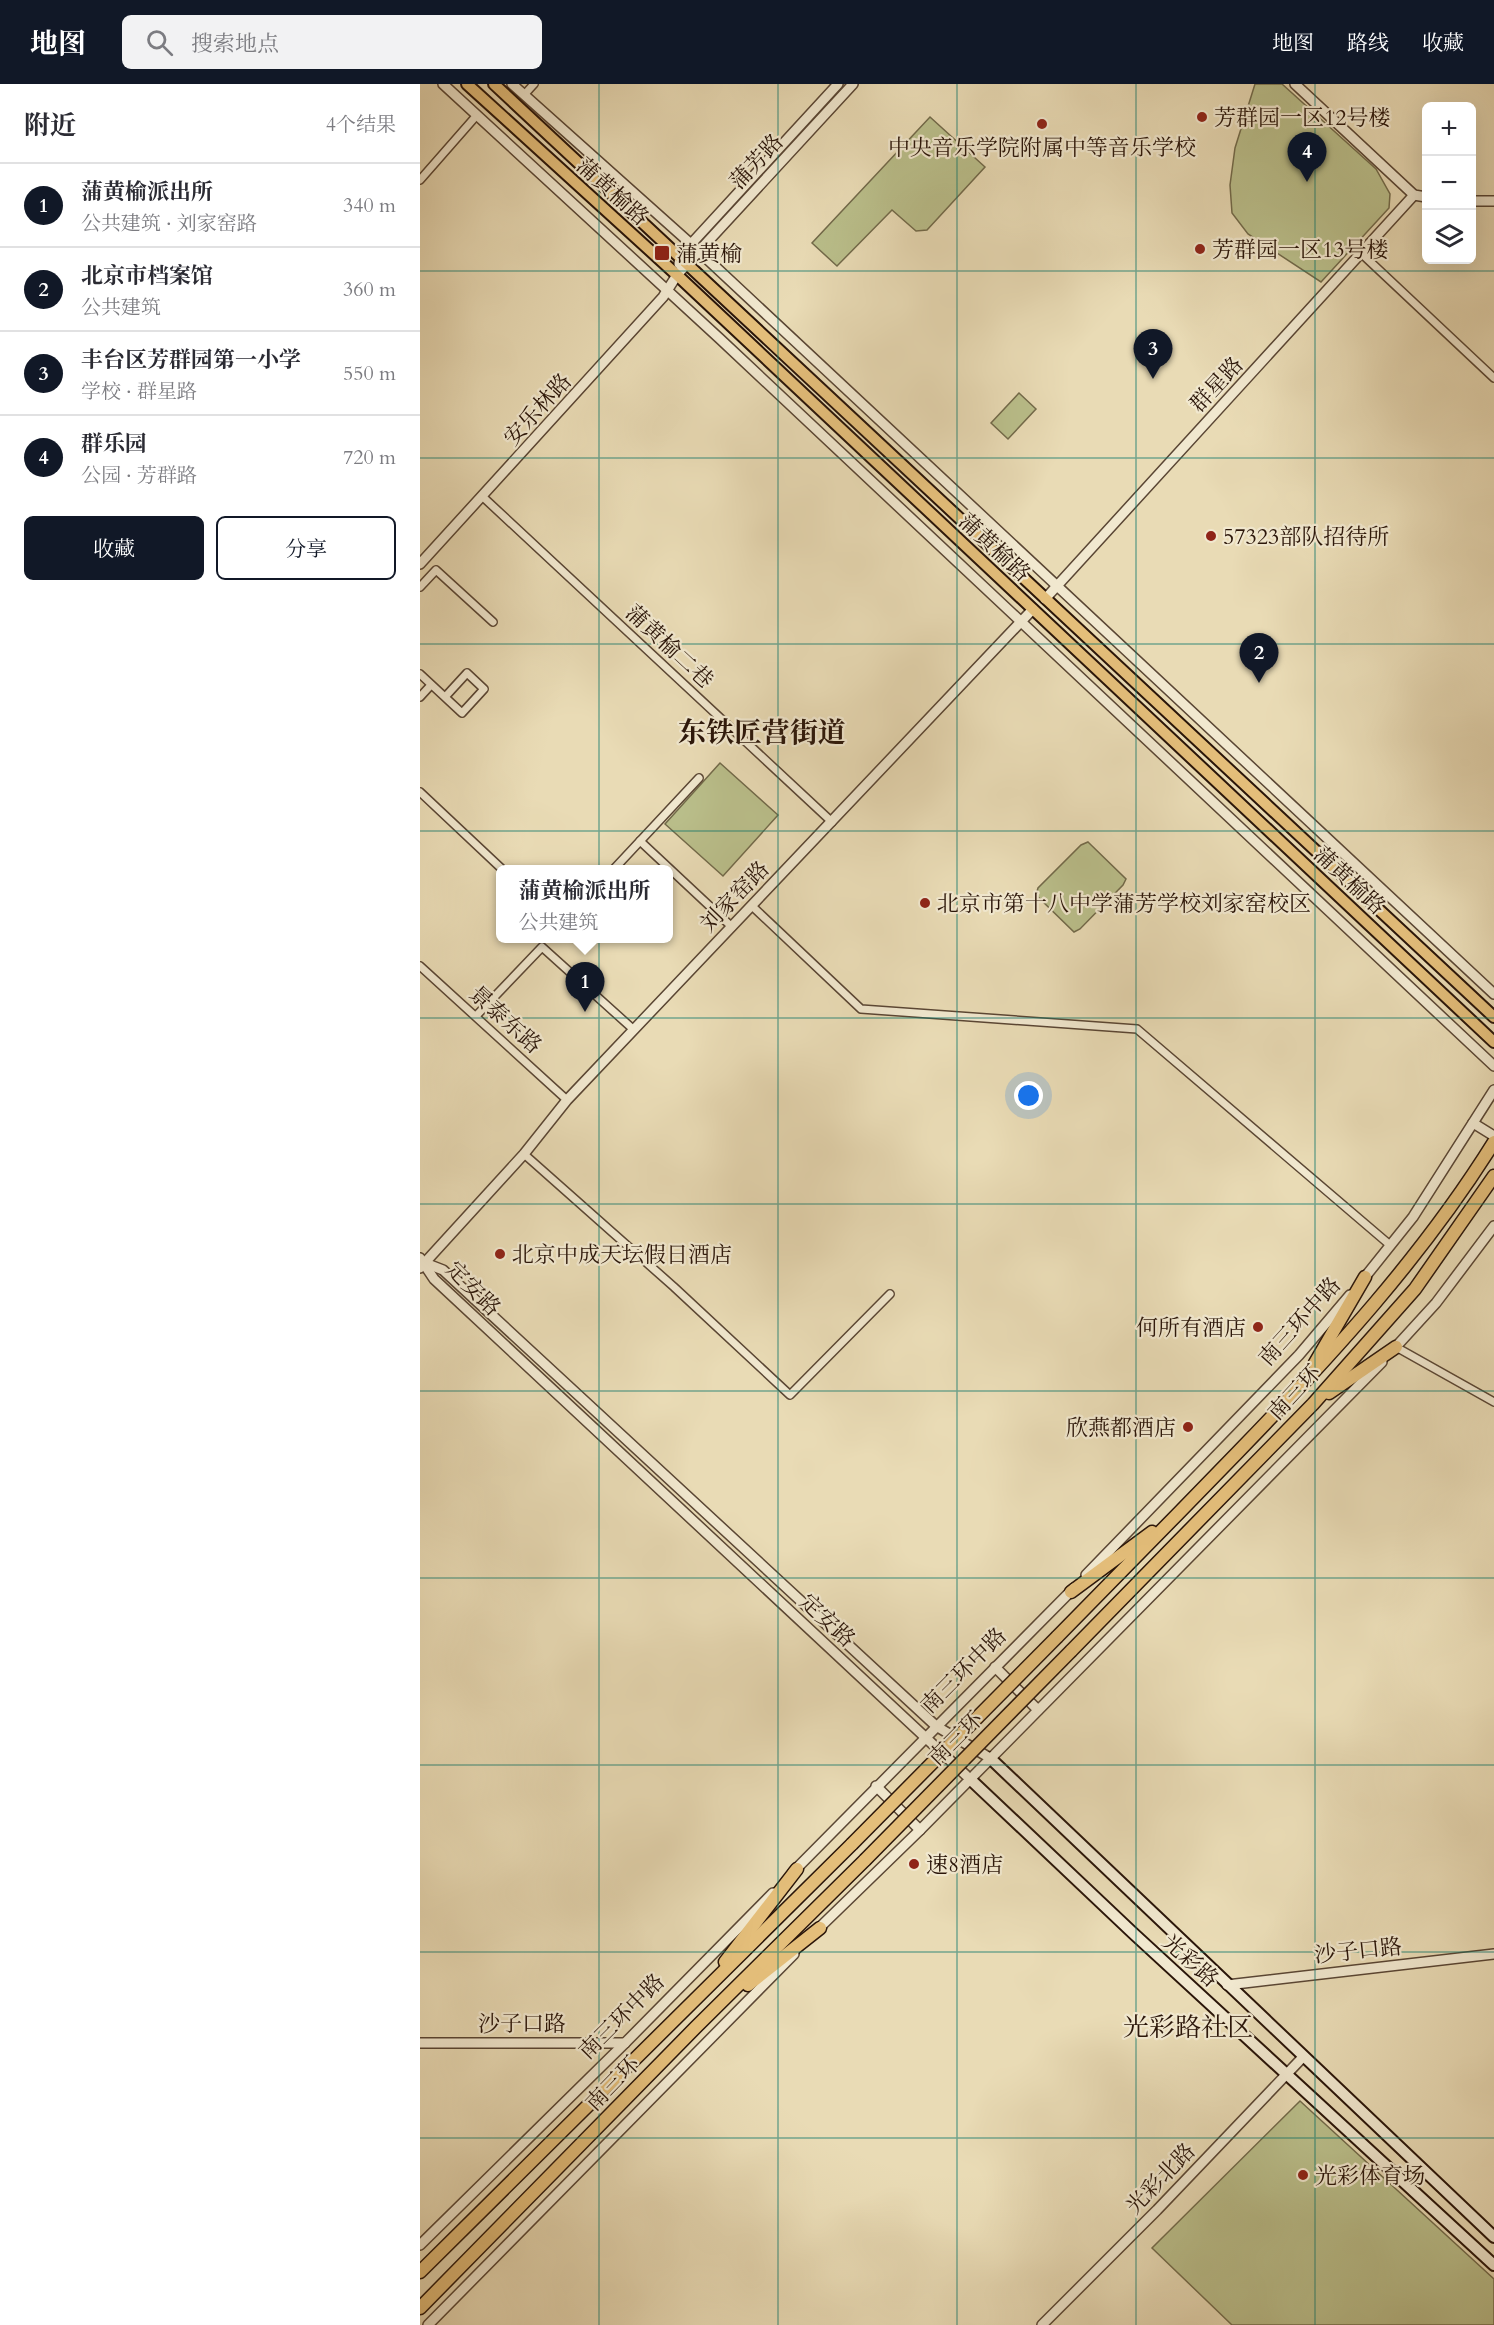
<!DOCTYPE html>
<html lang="zh">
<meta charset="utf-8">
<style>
body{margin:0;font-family:Cardo,"Noto Serif SC",serif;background:#f2f2f3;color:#2b2b33}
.controls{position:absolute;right:18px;top:18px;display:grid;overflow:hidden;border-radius:9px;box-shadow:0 6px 24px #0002}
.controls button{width:54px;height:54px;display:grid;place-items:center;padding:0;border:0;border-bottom:2px solid #e1e1e2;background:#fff;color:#2b2b33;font:30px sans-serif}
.you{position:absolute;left:609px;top:1012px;width:21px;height:21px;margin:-15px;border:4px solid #fff;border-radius:50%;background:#1a73e8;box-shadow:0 0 0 9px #1a73e833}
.badge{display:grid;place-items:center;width:39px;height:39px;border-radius:50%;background:#111827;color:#fff;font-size:20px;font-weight:700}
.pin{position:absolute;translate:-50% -50px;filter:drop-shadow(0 2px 3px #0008)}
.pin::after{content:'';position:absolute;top:32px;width:21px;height:18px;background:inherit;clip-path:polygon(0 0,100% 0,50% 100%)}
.popup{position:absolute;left:76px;top:781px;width:177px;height:78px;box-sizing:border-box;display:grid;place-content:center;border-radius:9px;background:#fff;filter:drop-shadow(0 2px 4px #0005);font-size:20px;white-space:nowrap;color:#7c7c81}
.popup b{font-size:22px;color:#2b2b33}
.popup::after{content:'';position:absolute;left:50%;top:100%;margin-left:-12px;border:12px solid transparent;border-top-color:#fff}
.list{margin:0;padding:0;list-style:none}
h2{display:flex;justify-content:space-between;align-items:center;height:78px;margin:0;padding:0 24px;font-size:26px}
h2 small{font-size:20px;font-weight:400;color:#7c7c81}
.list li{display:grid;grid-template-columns:39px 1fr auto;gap:18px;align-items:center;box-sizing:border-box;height:84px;padding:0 24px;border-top:2px solid #e1e1e2}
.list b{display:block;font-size:22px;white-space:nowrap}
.list p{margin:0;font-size:20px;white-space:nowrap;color:#7c7c81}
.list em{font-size:20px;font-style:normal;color:#7c7c81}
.actions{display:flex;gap:12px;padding:18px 24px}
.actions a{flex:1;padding:14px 0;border:2px solid #111827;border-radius:9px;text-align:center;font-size:21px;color:#111827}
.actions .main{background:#111827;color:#fff}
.icon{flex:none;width:33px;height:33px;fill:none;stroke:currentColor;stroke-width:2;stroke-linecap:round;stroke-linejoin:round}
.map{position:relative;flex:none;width:1074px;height:2241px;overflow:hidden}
header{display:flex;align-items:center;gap:36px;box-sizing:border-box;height:84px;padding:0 30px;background:#111827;color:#fff}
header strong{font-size:28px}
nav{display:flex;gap:33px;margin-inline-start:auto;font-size:21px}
.search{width:420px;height:54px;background:#f2f2f3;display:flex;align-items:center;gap:15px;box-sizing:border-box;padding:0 21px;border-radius:9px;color:#7c7c81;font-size:22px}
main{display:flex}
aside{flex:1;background:#fff}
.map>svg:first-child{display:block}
</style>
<header>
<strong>地图</strong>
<div class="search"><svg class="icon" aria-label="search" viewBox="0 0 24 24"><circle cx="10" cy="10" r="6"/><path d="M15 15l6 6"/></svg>搜索地点</div>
<nav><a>地图</a><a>路线</a><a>收藏</a></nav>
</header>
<main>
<aside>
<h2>附近<small>4个结果</small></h2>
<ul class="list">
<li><span class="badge">1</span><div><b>蒲黄榆派出所</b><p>公共建筑 · 刘家窑路</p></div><em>340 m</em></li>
<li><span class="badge">2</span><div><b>北京市档案馆</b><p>公共建筑</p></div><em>360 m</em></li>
<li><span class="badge">3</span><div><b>丰台区芳群园第一小学</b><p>学校 · 群星路</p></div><em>550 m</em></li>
<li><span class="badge">4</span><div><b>群乐园</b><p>公园 · 芳群路</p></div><em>720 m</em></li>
</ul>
<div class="actions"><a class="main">收藏</a><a>分享</a></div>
</aside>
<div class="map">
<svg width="1074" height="2241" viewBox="0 0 1074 2241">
<rect width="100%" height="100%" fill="#e9dbb5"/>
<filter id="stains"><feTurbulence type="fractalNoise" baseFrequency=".00333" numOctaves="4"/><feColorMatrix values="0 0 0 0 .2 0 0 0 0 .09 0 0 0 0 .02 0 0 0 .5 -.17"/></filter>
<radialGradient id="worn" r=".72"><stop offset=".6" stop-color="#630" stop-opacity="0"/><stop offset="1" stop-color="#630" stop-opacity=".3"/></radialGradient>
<!-- green -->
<g fill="#babf8b" stroke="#726a4a" stroke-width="1.5">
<path d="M835 0H862L956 85 970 110 969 124 901 198 828 150 812 129 810 101 815 64Z"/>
<path d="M510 33 565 83 507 146 496 147 472 126 417 182 392 159Z"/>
<path d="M599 309 616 325 588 355 571 339Z"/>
<path d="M300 679 358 731 303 792 245 740Z"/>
<path d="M668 758 706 795 703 801 660 845 654 848 616 811 618 804 661 761Z"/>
<path d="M880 2017 1074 2195V2241H812L732 2164Z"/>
</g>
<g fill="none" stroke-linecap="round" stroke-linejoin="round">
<!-- minor casing -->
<g stroke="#5a4634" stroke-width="10">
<g id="minor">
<path d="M104 11 114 0"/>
<path d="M0 96 57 31"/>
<path d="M942 170 1074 294"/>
<path d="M63 413 412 738"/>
<path d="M0 503 16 486 73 538"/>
<path d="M0 590 42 629 64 605 47 589 25 613"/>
<path d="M0 613 11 601"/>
<path d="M0 708 83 786"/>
<path d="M220 757 312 843"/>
<path d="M193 786 279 694"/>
<path d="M332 822 441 925 717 945 970 1161"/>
<path d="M0 882 147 1016"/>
<path d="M56 932 122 863 214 946"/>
<path d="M104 1070 254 1203 370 1311 470 1210"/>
<path d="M976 1263 1074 1318"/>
</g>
</g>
<!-- tertiary casing -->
<g stroke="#5a4634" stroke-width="12">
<g id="tertiary">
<path d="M23 0 299 254 1074 982"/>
<path d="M92 0 271 160 1074 910"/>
<path d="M875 0 994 111 1006 113"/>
<path d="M1052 117H1074"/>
<path d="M259 180 260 172 418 0"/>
<path d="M0 480 243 213 257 191 433 0"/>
<path d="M625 515 994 111"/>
<path d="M1053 1039 1074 1052"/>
<path d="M0 1174 14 1195 550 1695"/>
<path d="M5 1179 23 1186 516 1642 570 1674"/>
<path d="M0 1184 104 1070 147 1016 613 525"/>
<path d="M941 1198 993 1133 1074 1006"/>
<path d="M973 1266 1016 1219 1074 1142"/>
<path d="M666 1491 879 1271 930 1211"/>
<path d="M575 1583 618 1626"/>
<path d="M456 1702 500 1746"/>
<path d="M373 1788 654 1504"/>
<path d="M396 1847 500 1746 962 1278"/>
<path d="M807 1901 1074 1870"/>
<path d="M0 1959H205"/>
<path d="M0 2161 205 1959 353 1809"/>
<path d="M8 2241 374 1870"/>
<path d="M622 2241 737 2126 883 1973"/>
</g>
</g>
<!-- secondary casing -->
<g stroke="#2a1509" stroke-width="14">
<g id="secondary">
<path d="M570 1674 1074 2153"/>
<path d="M550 1695 714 1850 1074 2181"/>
</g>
</g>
<!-- primary casing -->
<g stroke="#2a1509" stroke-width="14">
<g id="primary">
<path d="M47 0 257 191 1074 958"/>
<path d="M74 0 1074 933"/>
</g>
</g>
<!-- trunk casing -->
<g stroke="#2a1509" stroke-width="15">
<g id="trunk">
<path d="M895 1279 945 1193"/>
<path d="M909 1309 976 1263"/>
<path d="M651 1508 732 1448"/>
<path d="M637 1553C697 1492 758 1430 818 1368 911 1272 1003 1172 1074 1058"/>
<path d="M651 1567 893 1320 995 1205 1074 1092"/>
<path d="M305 1878 377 1785"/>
<path d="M328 1901 400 1844"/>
<path d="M0 2188 432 1760"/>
<path d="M0 2224 276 1943 445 1776"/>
</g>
</g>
<!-- minor -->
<use href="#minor" stroke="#f1e8cf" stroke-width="7"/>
<!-- tertiary -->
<use href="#tertiary" stroke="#f1e8cf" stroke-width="9"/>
<!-- secondary -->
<use href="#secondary" stroke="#f1e8cf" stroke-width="10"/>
<!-- primary -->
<use href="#primary" stroke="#e4be7a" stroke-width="10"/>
<!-- trunk -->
<use href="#trunk" stroke="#e4be7a" stroke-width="12"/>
<!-- trunk-bridge casing -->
<g stroke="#2a1509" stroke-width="15" stroke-linecap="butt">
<g id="trunk-bridge">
<path d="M432 1760 637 1553"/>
<path d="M445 1776 651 1567"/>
</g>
</g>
<!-- trunk-bridge -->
<use href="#trunk-bridge" stroke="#e4be7a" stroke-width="12"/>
</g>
<!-- grid -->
<path fill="none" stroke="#0f766e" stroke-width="1.5" stroke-opacity="0.55" d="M179 0V2241M358 0V2241M537 0V2241M716 0V2241M895 0V2241M0 187H1074M0 374H1074M0 560H1074M0 747H1074M0 934H1074M0 1120H1074M0 1307H1074M0 1494H1074M0 1681H1074M0 1868H1074M0 2054H1074"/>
<!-- markers -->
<g fill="#8f2418" stroke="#f1e8cf" stroke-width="2">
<circle cx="782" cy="33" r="6"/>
<circle cx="622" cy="40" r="6"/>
<circle cx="780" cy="165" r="6"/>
<rect x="234" y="161" width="16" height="16" rx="3"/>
<circle cx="791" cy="452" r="6"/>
<circle cx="505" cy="819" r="6"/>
<circle cx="80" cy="1170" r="6"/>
<circle cx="838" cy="1243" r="6"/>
<circle cx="768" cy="1343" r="6"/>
<circle cx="494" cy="1780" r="6"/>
<circle cx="883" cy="2091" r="6"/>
</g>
<g text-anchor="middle" stroke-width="4.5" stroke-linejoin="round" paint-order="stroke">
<!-- poi labels -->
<g font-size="22" fill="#2a1509" stroke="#f1e8cf" text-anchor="start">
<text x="794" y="41">芳群园一区12号楼</text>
<text x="622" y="71" text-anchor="middle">中央音乐学院附属中等音乐学校</text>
<text x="792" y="173">芳群园一区13号楼</text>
<text x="256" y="177">蒲黄榆</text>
<text x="803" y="460">57323部队招待所</text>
<text x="517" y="827">北京市第十八中学蒲芳学校刘家窑校区</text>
<text x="92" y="1178">北京中成天坛假日酒店</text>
<text x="826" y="1251" text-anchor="end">何所有酒店</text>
<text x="756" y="1351" text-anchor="end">欣燕都酒店</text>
<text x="506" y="1788">速8酒店</text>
<text x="895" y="2099">光彩体育场</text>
</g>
<!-- street labels -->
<g font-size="22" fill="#2a1509" stroke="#f1e8cf">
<text transform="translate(336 77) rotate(-47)" y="8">蒲芳路</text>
<text transform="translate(193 107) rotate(42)" y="8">蒲黄榆路</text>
<text transform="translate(796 300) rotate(-47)" y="8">群星路</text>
<text transform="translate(117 325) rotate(-48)" y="8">安乐林路</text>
<text transform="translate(575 463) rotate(43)" y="8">蒲黄榆路</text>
<text transform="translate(250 562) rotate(43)" y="8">蒲黄榆二巷</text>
<text transform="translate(930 796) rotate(43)" y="8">蒲黄榆路</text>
<text transform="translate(314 812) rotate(-46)" y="8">刘家窑路</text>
<text transform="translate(86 935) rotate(42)" y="8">景泰东路</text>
<text transform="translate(54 1204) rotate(45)" y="8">定安路</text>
<text transform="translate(879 1237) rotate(-48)" y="8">南三环中路</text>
<text transform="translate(874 1308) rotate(-47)" y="8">南三环</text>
<text transform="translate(408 1536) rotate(43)" y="8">定安路</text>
<text transform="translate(543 1586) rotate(-45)" y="8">南三环中路</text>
<text transform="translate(535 1654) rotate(-45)" y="8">南三环</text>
<text transform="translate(938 1866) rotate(-6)" y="8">沙子口路</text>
<text transform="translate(771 1876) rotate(42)" y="8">光彩路</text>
<text transform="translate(201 1932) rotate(-45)" y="8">南三环中路</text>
<text x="102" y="1947">沙子口路</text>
<text transform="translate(192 1999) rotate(-46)" y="8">南三环</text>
<text transform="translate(740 2094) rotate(-46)" y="8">光彩北路</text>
</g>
<!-- quarter labels -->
<g font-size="26" fill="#2a1509" stroke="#f1e8cf">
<text x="768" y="1952">光彩路社区</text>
</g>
<!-- district labels -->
<g font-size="28" font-weight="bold" fill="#2a1509" stroke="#f1e8cf">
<text x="342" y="658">东铁匠营街道</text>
</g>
</g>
<rect width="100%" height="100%" filter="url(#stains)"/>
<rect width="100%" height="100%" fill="url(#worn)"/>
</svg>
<div class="controls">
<button>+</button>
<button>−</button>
<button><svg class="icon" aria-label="layers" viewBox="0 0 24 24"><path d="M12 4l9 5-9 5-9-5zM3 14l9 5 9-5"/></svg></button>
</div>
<div class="you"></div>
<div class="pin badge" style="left:165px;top:928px">1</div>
<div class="popup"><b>蒲黄榆派出所</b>公共建筑</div>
<div class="pin badge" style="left:839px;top:599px">2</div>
<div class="pin badge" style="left:733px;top:295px">3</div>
<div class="pin badge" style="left:887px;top:98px">4</div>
</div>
</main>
